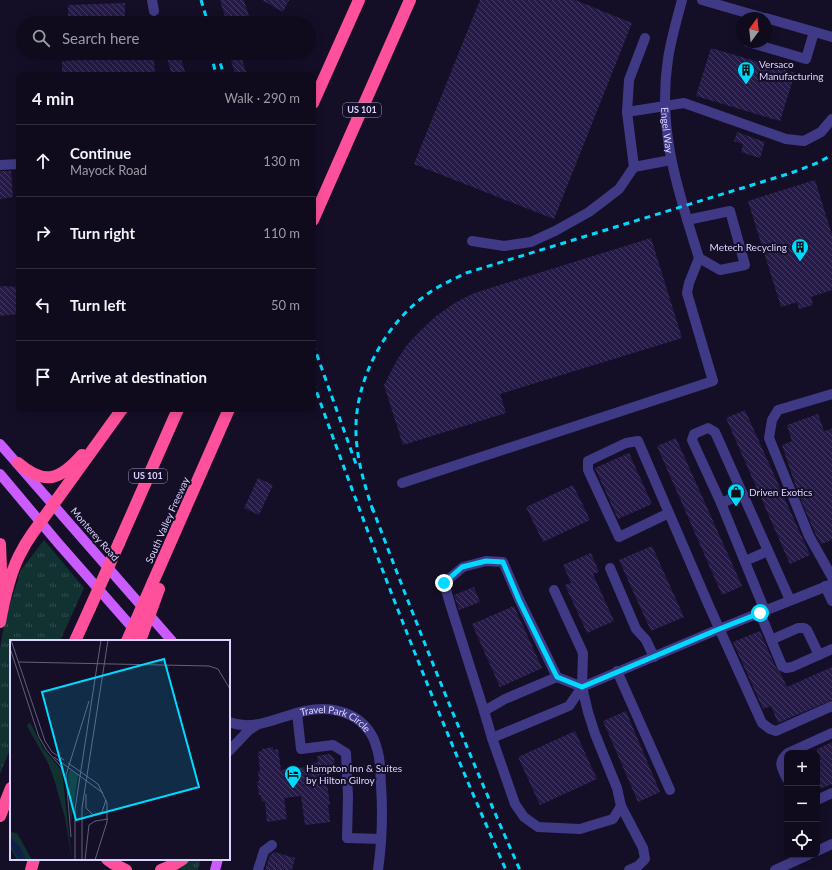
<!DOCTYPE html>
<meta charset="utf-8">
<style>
body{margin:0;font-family:Lato,sans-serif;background:#1d192a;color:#f1f3f6}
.controls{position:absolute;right:12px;bottom:12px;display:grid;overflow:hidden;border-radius:8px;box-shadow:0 2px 10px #0003}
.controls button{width:36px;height:36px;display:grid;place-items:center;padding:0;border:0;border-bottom:1px solid #2f2b3b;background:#0f0b1d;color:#f1f3f6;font:20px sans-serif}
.compass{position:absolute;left:736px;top:12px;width:36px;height:36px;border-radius:50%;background:#0f0b1d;box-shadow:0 2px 10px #0003;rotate:15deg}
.stop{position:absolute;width:12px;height:12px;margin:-9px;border:3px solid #01daff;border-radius:50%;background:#fff}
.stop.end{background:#01daff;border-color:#fff;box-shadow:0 1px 4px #0008}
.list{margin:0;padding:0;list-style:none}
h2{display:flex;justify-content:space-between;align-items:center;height:52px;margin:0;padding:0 16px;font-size:17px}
h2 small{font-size:13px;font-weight:400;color:#9b9ba4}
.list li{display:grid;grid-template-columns:26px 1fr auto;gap:12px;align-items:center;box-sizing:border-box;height:72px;padding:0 16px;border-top:1px solid #2f2b3b}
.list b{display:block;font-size:15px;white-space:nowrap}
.list p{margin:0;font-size:13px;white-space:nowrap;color:#9b9ba4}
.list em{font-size:13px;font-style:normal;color:#9b9ba4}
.icon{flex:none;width:22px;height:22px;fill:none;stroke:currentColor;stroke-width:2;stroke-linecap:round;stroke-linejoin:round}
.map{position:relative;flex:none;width:832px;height:870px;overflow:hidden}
.search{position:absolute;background:#0f0b1d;box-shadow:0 2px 10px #0003;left:16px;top:16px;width:300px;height:44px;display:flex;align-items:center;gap:10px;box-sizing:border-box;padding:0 14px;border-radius:22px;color:#9b9ba4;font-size:15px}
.panel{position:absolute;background:#0f0b1d;box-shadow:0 2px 10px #0003;left:16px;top:72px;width:300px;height:340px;border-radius:8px}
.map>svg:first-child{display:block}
</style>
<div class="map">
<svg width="832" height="870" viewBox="0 0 832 870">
<defs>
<pattern id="grass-tufts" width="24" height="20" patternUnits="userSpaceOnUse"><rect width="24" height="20" fill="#123131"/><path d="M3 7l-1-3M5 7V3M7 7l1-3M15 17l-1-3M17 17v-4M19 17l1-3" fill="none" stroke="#344e50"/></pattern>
<pattern id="building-back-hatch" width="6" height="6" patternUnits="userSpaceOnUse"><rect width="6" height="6" fill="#261b48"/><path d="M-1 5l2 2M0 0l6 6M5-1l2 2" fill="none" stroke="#453b63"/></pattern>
</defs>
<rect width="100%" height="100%" fill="#140f27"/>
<!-- grass -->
<g fill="url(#grass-tufts)">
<path d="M44 540 84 588 60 641H11V747L0 774V648L5 620 21 570Z"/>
<path d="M191 859H201L198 870H175Z"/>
</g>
<!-- building -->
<g fill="url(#building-back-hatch)">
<path d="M220 0H244L251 23H227Z"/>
<path d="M262 0H289L283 12Z"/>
<path d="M480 0H575L632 23 554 219 414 164Z"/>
<path d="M125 3V16L68 19V5Z"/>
<path d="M711 48 795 73 780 121 696 96Z"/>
<path d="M165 53H179L186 75H172Z"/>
<path d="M240 53 247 75H235L230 56Z"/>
<path d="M154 56 155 75H62V61Z"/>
<path d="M737 132 765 142 760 158 741 152 743 144 734 141Z"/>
<path d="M0 171H11L13 197 0 199Z"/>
<path d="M815 180 832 235V290L811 297 813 305 799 309 797 302 781 307 748 201Z"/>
<path d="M651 238 682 338 500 394 506 413 403 445 384 385 397 360 407 345 420 331 435 317 453 304 472 294 490 288Z"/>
<path d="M0 286 19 287V314L0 316Z"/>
<path d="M745 410 810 555 790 564 726 418Z"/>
<path d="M818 414 824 431 832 429V540L821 544 815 533 798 493 782 445 792 441 787 425Z"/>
<path d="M676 438 742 586 722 595 657 446Z"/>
<path d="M629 453 652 504 618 519 595 468Z"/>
<path d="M258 478 273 485 259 515 244 508Z"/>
<path d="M573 485 590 520 543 542 526 507Z"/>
<path d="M652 546 684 617 651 631 619 560Z"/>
<path d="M591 553 599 572 593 574 614 621 587 633 565 585 571 583 563 565Z"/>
<path d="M474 587 480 602 459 610 454 595Z"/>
<path d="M514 606 542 668 500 687 472 624Z"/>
<path d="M760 631 776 668 780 672 787 687 832 667V700L778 723 771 706 763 709 733 642Z"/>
<path d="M626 711 660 792 638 802 603 721Z"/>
<path d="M575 731 597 779 540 805 518 757Z"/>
<path d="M832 742V784L817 790V749Z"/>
<path d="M273 747V750L278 749 281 770 305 767V764L318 762 317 756 329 754 334 758 335 769 328 770 330 784H327L330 805H328L330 822 305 825 301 796 284 798 287 819 267 822 265 802H262L261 795H259L257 781H259L258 771H260L258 752 262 751V749Z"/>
<path d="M274 852 295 858 292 870H265L270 855Z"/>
</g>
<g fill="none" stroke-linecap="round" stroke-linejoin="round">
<!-- minor -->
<g stroke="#403a86" stroke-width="10">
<path d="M152 0 154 11"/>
<path id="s1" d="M682 0C677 19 671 39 668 59 657 130 678 191 699 258"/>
<path d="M702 0 764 18"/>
<path d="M766 18 832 37"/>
<path d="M748 42 806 59 814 32"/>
<path d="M627 112 629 80 645 38"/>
<path d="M671 160 634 167 627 112 684 103 786 139 804 141 821 132 832 119"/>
<path d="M0 165 19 164"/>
<path d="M687 220 730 211 745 265 720 270 699 258"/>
<path d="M472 241 504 246 531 242 555 231 589 212 619 189 634 167"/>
<path d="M832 394 778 410 772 420 769 438 809 536 832 577"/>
<path d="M402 483 713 381 687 293 689 283 699 258"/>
<path d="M721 503 743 494"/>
<path d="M669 513 619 537 588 470V461L626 443 638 441 709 606 762 723 770 729 776 731 832 706"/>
<path d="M745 561 768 551"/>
<path d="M610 568 636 629 646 640 654 657"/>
<path d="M825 586 832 601"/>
<path d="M554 590 583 653 582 687 588 712 595 734 617 788 621 806 613 819 580 829 538 827 524 817 515 804 492 738 569 706 582 687"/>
<path d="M765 611 721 503 692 440 694 434 708 428 715 432 790 600"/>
<path d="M760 613 782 666 786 668 792 667 832 649"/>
<path d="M771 640 798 628H804L807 630 819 655"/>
<path d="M617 671 670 790"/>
<path d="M557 677 519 599 503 562 486 561 463 567 444 583 451 607 484 711 505 699 557 677 582 687"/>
<path d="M582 687 719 629 832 584"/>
<path d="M484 711 492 738"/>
<path d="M297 713 301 749 333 745 346 753 348 797 347 838 381 839"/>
<path id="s2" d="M229 722C256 732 279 716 305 711 337 704 369 716 377 749 381 761 380 773 381 785 383 814 382 842 378 870"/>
<path d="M229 751 249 730 257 725"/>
<path d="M788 753 832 733"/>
<path d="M787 754C777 763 782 768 787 779"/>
<path d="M817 800 832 793"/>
<path d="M621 806 643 848 645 859 638 866 629 870"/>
<path d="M817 851 832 844"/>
<path d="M258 870 264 851 272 845"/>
<path d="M775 870 808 855"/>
</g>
<!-- major -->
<g stroke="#ca5cff" stroke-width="10">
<path d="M0 444 172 641"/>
<path d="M0 474 58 543 137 633"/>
<path d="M215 870 218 859"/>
</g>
<!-- highway -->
<g stroke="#ff509c" stroke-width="12">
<path d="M313 103 359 0"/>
<path d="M313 220 410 0"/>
<path d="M18 463C45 486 60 480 82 455"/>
<path d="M119 543 178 409"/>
<path d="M0 544 2 595"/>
<path d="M153 582 229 409"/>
<path d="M0 622C4 600 9 576 19 556 23 548 27 541 32 534L122 409"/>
<path d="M75 641 90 608"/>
<path d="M0 816 11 788"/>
<path d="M107 859 114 864 126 870"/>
<path d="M31 870 34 859"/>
<path d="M161 870 175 864 183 859"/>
</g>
<!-- rail -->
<g stroke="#01daff" stroke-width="3" stroke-dasharray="6 5" stroke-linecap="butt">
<path d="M201 0 208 23"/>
<path d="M211 53 216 75"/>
<path d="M217 53 224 75"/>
<path d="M313 344 356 464"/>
<path d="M313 382C372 547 435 710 506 870"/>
<path d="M372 507C418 629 467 751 520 870"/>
<path d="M373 511C365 486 357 461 356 434 354 382 384 325 426 295 438 286 452 280 466 273L791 173 817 163 832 155"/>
</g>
<!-- highway-bridge -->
<g stroke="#ff509c" stroke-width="12">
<path d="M90 608 119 543"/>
<path d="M127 641 153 582"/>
<path d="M140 641 159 589"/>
</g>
</g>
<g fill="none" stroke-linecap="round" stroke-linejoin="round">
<!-- route -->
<path stroke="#01daff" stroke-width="5" d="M444 583 462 567 486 561 503 562 519 600 557 677 582 687 719 629 760 613"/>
</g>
<!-- icons -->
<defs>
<g id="building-pin" transform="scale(0.9)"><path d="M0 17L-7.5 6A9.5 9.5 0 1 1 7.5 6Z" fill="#01daff" stroke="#140f27"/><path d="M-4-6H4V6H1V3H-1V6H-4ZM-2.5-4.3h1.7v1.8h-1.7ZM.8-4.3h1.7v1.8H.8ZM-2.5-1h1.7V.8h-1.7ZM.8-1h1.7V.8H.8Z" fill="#111"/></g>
<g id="shop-pin" transform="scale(0.9)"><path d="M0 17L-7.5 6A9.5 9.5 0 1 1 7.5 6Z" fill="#01daff" stroke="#140f27"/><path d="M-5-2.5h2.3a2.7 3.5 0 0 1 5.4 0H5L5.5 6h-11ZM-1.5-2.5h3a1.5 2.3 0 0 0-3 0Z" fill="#111"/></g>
<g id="hotel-pin" transform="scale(0.9)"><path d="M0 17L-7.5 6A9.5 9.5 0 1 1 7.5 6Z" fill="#01daff" stroke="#140f27"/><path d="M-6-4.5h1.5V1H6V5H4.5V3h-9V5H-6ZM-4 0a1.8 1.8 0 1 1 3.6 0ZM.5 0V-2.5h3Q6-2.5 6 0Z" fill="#111"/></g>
</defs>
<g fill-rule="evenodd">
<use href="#building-pin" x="746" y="70"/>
<use href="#building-pin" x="800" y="247"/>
<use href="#shop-pin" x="736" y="492"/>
<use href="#hotel-pin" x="293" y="774"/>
</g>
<g text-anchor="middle" stroke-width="4" stroke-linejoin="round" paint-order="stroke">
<!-- shield labels -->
<g fill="#140f27" stroke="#a09abe" stroke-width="1">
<rect x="343" y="103" width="38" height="14" rx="3"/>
<rect x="129" y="469" width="38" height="14" rx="3"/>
</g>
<g font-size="9" font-weight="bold" fill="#dcd5ff">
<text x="362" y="113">US 101</text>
<text x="148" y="479">US 101</text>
</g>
<!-- poi labels -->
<g font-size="10" fill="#dcd5ff" stroke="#140f27" text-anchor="start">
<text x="759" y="68">Versaco<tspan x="759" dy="12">Manufacturing</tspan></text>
<text x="787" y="251" text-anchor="end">Metech Recycling</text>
<text x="749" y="496">Driven Exotics</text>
<text x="306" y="772">Hampton Inn &amp; Suites<tspan x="306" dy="12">by Hilton Gilroy</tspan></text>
</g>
<!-- street labels -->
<g font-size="10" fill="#dcd5ff" stroke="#140f27">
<text dy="4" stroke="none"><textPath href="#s1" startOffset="132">Engel Way</textPath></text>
<text transform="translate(167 520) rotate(-66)" y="4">South Valley Freeway</text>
<text transform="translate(95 534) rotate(49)" y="4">Monterey Road</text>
<text dy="4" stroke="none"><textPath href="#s2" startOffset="111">Travel Park Circle</textPath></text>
</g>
</g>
<!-- overview -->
<g transform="translate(10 640)">
<rect width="220" height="220" fill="#140f27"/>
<path d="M20 82 33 108 52 131 62 220 55 178 44 139 38 123 17 86ZM60 130 68 135 61 183 58 135Z" fill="#123131"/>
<path d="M0 192 7 193 22 220H7L0 207Z" fill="#123131"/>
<path d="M1 198 10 207 16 220H10L0 205Z" fill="#0c2049"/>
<path fill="none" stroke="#645e7d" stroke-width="1" d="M1 0 35 101 42 112 54 120M0 8 29 97 36 109M9 22 199 26 208 29 220 49M35 108 51 127 55 138M44 117 93 153M58 123 88 144 97 163V182L85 220M76 154V168L83 175 92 172 96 160M61 197 56 135 79 61M65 220V169L91 0M72 220V168L98 0M75 220 79 185 85 181 98 179"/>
<path fill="#01daff" fill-opacity="0.15" stroke="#01daff" stroke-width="2" d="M154 19 189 147 66 180 32 52Z"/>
<rect width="220" height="220" fill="none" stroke="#dcd5ff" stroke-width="2"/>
</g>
</svg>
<div class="controls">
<button>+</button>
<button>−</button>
<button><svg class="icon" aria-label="locate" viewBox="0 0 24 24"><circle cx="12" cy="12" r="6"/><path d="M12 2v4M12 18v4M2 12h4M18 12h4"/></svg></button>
</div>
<svg class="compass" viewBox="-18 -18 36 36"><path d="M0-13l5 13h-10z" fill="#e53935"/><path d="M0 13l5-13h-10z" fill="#9b9ba4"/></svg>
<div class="stop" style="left:760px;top:613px"></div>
<div class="stop end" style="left:444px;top:583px"></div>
<div class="search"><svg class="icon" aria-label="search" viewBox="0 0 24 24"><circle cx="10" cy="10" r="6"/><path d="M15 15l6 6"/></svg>Search here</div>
<section class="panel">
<h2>4 min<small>Walk · 290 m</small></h2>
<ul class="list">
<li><svg class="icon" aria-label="ahead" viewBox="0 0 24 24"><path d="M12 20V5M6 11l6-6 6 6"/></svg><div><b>Continue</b><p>Mayock Road</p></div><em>130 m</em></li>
<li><svg class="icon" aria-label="right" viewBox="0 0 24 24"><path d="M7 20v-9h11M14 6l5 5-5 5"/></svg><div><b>Turn right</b></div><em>110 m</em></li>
<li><svg class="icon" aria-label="left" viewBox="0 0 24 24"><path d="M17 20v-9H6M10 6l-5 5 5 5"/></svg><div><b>Turn left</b></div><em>50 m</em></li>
<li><svg class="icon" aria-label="arrive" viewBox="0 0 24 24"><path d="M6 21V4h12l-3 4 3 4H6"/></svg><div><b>Arrive at destination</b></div></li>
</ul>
</section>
</div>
